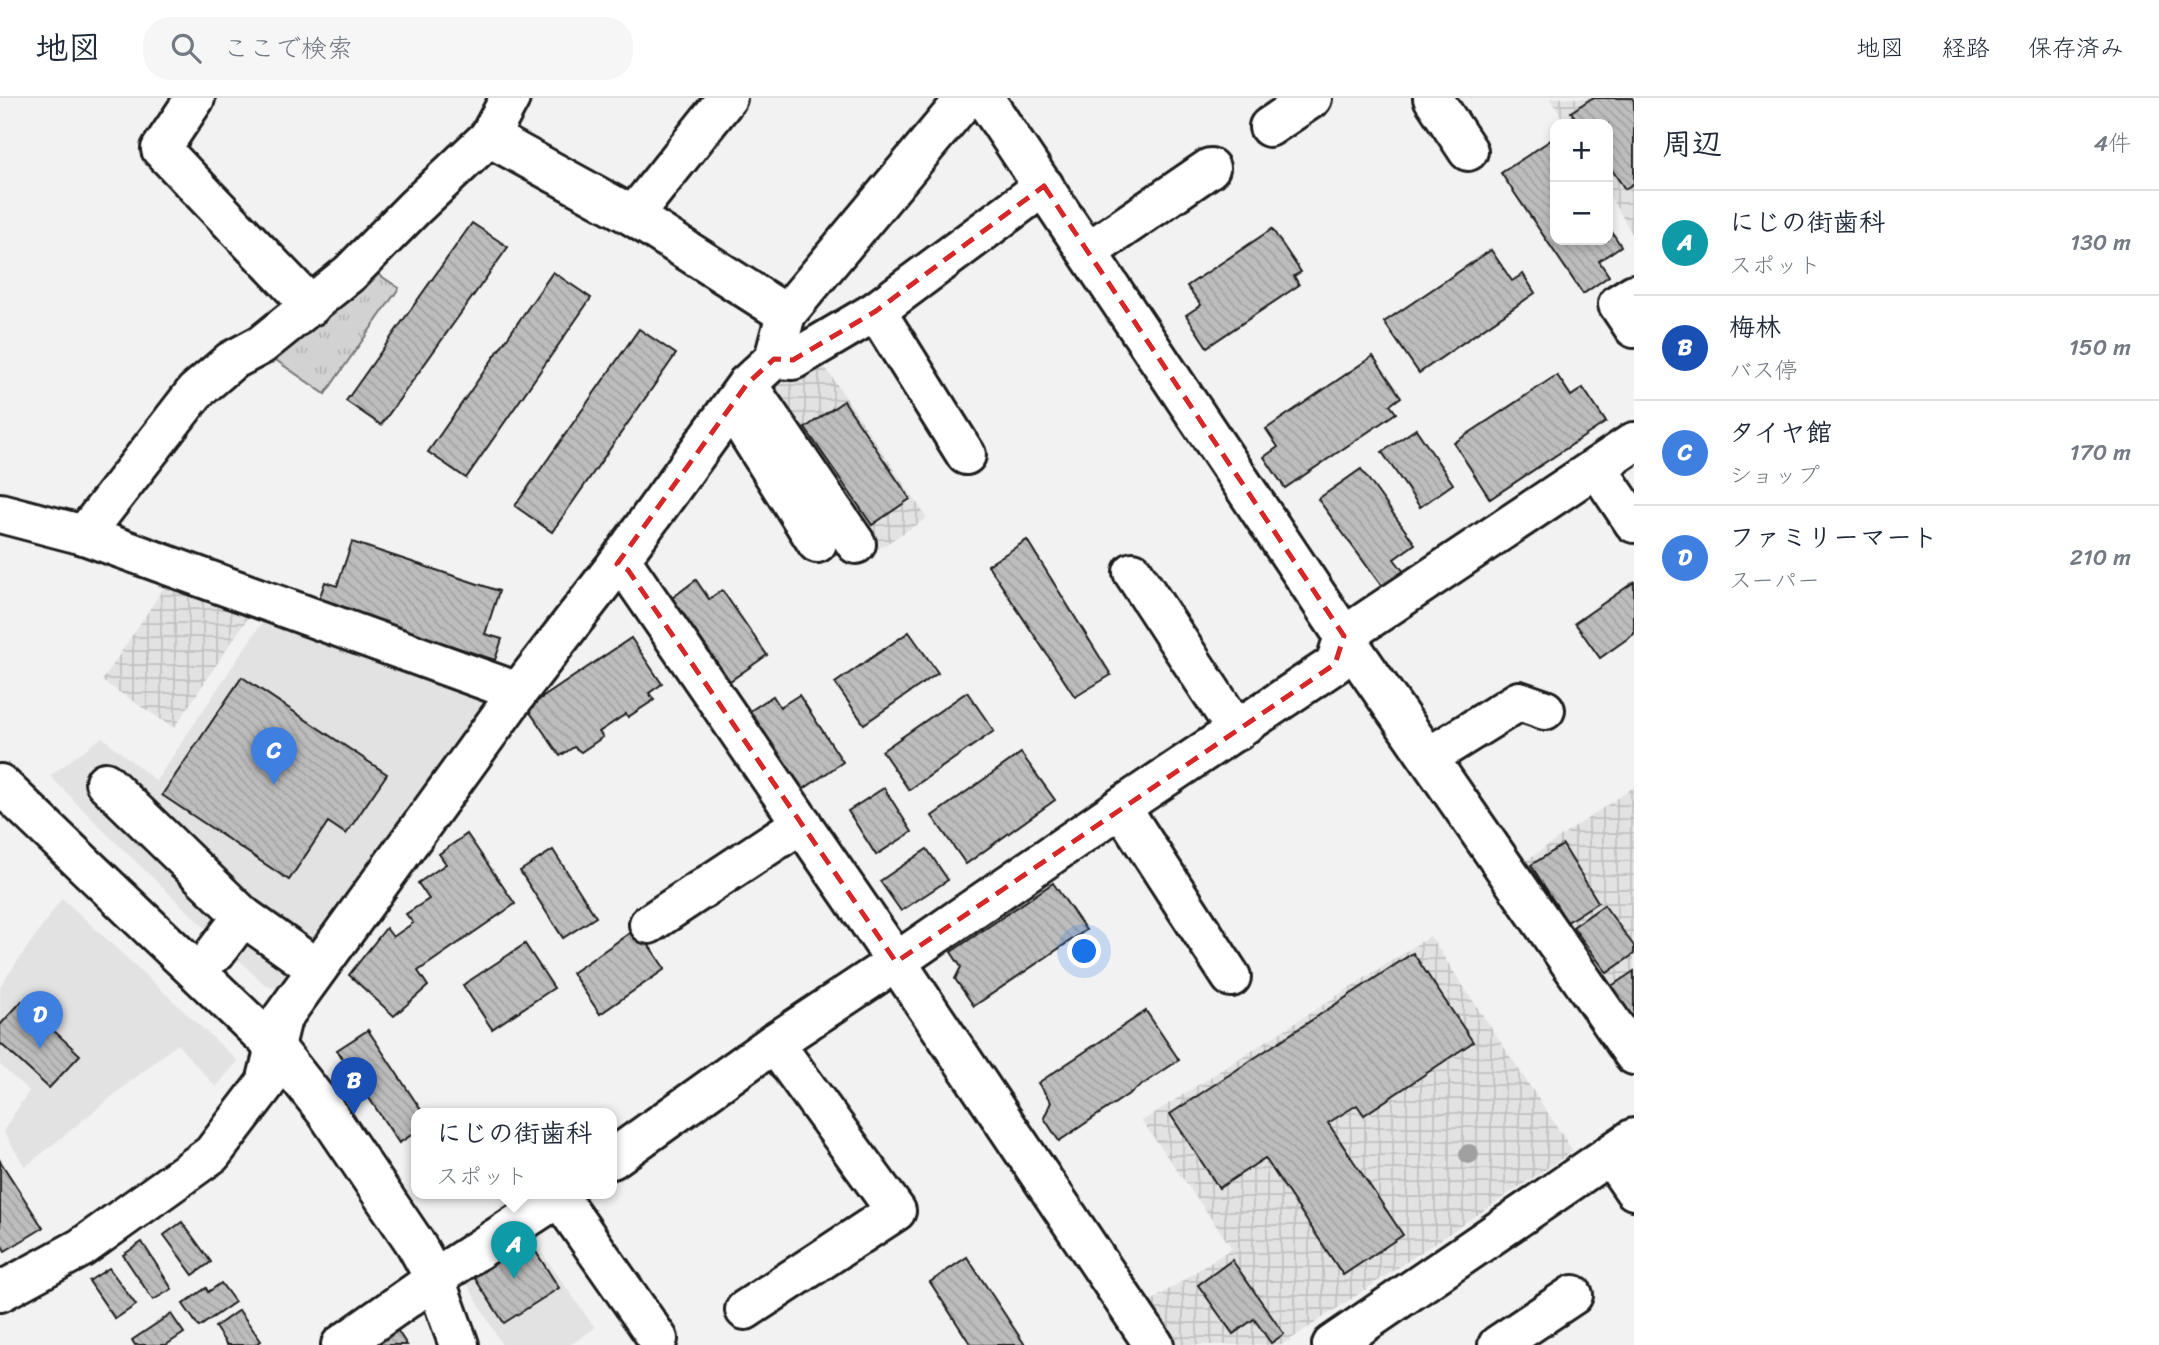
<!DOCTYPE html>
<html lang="ja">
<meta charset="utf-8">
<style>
body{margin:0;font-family:Sriracha,"Klee One",sans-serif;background:#f6f6f7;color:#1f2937}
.controls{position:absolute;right:21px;top:21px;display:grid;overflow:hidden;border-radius:14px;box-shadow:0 4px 10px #0003}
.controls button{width:63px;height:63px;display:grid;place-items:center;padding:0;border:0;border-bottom:2px solid #e0e1e3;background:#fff;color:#1f2937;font:35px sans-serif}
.you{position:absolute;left:1085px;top:854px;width:24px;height:24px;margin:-18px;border:5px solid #fff;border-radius:50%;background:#1a73e8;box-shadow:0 0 0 10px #1a73e833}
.badge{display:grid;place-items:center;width:46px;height:46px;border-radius:50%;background:#b45309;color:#fff;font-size:23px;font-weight:700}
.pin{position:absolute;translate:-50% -58px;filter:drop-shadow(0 2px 4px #0008)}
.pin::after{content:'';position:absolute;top:37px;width:24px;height:21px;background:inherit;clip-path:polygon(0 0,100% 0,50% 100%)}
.popup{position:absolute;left:411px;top:1010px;width:206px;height:91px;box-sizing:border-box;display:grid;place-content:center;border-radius:14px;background:#fff;filter:drop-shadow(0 2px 5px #0005);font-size:23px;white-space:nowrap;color:#747a83}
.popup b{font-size:26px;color:#1f2937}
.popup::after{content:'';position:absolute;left:50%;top:100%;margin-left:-14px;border:14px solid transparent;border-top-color:#fff}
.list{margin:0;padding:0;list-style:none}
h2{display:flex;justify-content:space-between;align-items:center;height:91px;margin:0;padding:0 28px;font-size:30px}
h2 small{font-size:23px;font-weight:400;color:#747a83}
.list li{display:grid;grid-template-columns:46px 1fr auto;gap:21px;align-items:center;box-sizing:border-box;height:105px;padding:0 28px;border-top:2px solid #e0e1e3}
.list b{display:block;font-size:26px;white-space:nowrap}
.list p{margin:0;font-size:23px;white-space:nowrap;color:#747a83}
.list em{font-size:23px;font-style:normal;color:#747a83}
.icon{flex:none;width:38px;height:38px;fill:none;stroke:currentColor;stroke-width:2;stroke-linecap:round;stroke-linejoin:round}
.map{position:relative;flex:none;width:1634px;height:1247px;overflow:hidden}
header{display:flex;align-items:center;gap:42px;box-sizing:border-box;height:98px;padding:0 35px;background:#fff;border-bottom:2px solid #e0e1e3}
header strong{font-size:33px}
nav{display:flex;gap:38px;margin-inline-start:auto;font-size:24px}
.search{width:490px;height:63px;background:#f6f6f7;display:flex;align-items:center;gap:18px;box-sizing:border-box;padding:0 24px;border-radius:28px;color:#747a83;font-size:26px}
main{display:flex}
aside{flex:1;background:#fff}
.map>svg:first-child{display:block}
</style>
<header>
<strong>地図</strong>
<div class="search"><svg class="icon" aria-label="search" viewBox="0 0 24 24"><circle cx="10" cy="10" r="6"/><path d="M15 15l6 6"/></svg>ここで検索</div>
<nav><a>地図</a><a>経路</a><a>保存済み</a></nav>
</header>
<main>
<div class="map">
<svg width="1634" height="1247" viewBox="0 0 1634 1247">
<defs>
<pattern id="industrial-grid" width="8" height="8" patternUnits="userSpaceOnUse" patternTransform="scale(1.75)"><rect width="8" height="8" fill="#e2e2e2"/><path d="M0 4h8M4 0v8" fill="none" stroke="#c1c1c1"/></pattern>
<pattern id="grass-tufts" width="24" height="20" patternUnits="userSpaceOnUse" patternTransform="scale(1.75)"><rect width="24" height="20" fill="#d2d2d2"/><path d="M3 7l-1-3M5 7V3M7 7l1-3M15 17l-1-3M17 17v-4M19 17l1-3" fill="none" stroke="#b4b4b4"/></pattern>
<pattern id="building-back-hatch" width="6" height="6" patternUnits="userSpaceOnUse" patternTransform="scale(1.75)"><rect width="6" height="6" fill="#bdbdbd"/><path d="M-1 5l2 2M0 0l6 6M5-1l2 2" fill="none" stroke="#a2a2a2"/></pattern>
</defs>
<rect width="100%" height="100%" fill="#f2f2f2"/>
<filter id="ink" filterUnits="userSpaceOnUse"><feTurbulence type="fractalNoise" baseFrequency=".0143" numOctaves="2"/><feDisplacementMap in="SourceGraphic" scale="14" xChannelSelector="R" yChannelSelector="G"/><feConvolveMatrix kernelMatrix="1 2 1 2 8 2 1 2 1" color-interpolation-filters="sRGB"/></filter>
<g filter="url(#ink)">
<!-- built -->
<g fill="#e2e2e2">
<path d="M263 523 484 595 490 612 291 896 265 887 109 738 50 678 102 639 156 683Z"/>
<path d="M62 800 238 963 216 989 177 946 25 1069 3 1033 29 993 0 967V888Z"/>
<path d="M525 1131 595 1230 570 1247H502L465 1182Z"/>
</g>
<!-- industrial -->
<g fill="url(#industrial-grid)">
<path d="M1550 0H1634V139L1608 95V26H1566Z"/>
<path d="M819 260 927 420 875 453 767 291Z"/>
<path d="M165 488 251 515 174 630 102 583Z"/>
<path d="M1634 689V939L1515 770Z"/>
<path d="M1430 838 1573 1053 1282 1247H1172L1144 1208 1232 1150 1142 1023Z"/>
</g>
<!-- grass -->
<path fill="url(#grass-tufts)" stroke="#777" stroke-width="2" d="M372 172 399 190 325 296 267 256Z"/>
<!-- building -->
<g fill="url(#building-back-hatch)" stroke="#1c1c1c" stroke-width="2">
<path d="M1592 0H1632L1634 3V85L1625 91 1608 66V26H1580L1571 14Z"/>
<path d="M1551 42 1555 49V142H1608V128L1621 148 1599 163 1609 178 1583 196 1501 75Z"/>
<path d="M472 125 508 149 381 327 346 303Z"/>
<path d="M1272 131 1301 174 1294 178 1299 187 1207 249 1186 217 1201 207 1187 188Z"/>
<path d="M1491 152 1512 183 1523 176 1535 195 1419 275 1384 224Z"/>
<path d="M553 174 591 200 466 380 428 354Z"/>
<path d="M639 231 676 256 552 434 515 408Z"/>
<path d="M1373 258 1401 299 1390 307 1396 315 1285 390 1264 359 1278 349 1266 331Z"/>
<path d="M1557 277 1571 298 1583 290 1606 324 1490 401 1454 345Z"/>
<path d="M844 303 910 401 872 427 805 330Z"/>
<path d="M1416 331 1453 386 1420 409 1382 354Z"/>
<path d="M1361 371 1415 446 1394 461 1404 474 1383 490 1318 401Z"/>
<path d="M1027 442 1111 577 1075 599 988 467Z"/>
<path d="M352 444 499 493 485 536 502 541 495 562 318 504 325 484 337 488Z"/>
<path d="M696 482 709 501 722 492 767 557 730 583 672 500Z"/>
<path d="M1634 484V536L1600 560 1575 525Z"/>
<path d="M909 534 938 575 864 626 835 585Z"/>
<path d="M631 540 662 586 649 595 654 602 628 619 626 616 599 634 603 639 581 654 574 649 560 658 527 610Z"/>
<path d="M242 579 387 676 346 736 328 724 289 782 162 697Z"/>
<path d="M967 594 994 633 909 692 882 653Z"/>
<path d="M799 597 843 664 802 692 750 613 773 598 780 609Z"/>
<path d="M1021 655 1055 702 966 766 932 718Z"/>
<path d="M884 690 912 734 876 757 848 713Z"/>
<path d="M467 736 515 806 418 873 428 888 394 918 349 877 386 830 393 839 413 825 406 816 429 801 418 785 446 766 439 756Z"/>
<path d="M1563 747 1598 804 1567 824 1531 767Z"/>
<path d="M927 751 948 782 901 813 880 783Z"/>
<path d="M553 752 596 819 563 840 520 773Z"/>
<path d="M1053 785 1086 832 974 908 955 881 961 869 951 854Z"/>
<path d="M1604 807 1634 848V856L1607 875 1573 829Z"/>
<path d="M637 830 665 871 600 916 572 875Z"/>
<path d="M525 846 554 890 492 931 463 887Z"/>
<path d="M1413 855 1473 944 1364 1017 1357 1007 1328 1025 1403 1137 1343 1177 1265 1060 1219 1090 1170 1016Z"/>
<path d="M1634 873V922L1629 925 1607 891Z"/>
<path d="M22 903 80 957 49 990 0 945V927Z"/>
<path d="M1146 913 1179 962 1059 1043 1044 1020 1051 1004 1038 985Z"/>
<path d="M368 932 423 1015H416V1034L399 1045 337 952Z"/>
<path d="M0 1063 43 1130 5 1153 0 1145Z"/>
<path d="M182 1124 211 1164 193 1177 164 1137Z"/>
<path d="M529 1143 559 1190 504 1225 470 1173 498 1154 502 1160Z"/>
<path d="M142 1144 172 1191 153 1202 123 1157Z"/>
<path d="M967 1159 1025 1247H971L930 1184Z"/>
<path d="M1232 1162 1284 1236 1271 1245 1254 1221 1233 1236 1198 1187Z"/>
<path d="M109 1170 136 1207 115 1221 89 1183Z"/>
<path d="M221 1185 235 1204 199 1229 183 1206 206 1190 208 1194Z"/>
<path d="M239 1212 261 1243 255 1247H227L215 1229Z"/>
<path d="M171 1216 184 1235 166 1247H135L132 1242Z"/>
<path d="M394 1227 407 1247H364Z"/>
</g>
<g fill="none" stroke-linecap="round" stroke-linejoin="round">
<!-- minor casing -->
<g stroke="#1c1c1c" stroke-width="44">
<g id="minor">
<path d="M195 0 161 51 311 208"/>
<path d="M984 0 1344 538 1634 957"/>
<path d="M1433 0 1468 53"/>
<path d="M1269 29 1312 0"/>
<path d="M489 39 633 118 786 216"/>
<path d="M633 118 727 0"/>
<path d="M1089 153 1210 70"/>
<path d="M1634 196 1618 206 1634 230"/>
<path d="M876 213 966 357"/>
<path d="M774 261 793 262 876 213 1044 88"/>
<path d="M747 286 856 446"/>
<path d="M727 315 744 329 817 445"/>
<path d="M1597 370 1634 425"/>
<path d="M0 415 84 437 518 594"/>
<path d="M84 437 195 294 231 263 261 247 350 175 414 110 489 39 510 0"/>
<path d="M617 466 628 472 904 875 1154 1247"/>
<path d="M1133 474 1237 633"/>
<path d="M1429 659 1519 603 1545 612"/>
<path d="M105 684 243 818 215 855"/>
<path d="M0 686 275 949 327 1015 415 1145 435 1181 459 1247"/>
<path d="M1121 709 1231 879"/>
<path d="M243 818 317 871"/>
<path d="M649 826 802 725"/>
<path d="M1610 1057 1634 1092"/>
<path d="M612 1061 774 945 896 864 1121 709 1335 566 1344 538 1634 344"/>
<path d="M559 1099 658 1241"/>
<path d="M0 1194 81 1150 212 1056 266 985 282 920 518 594 617 466 747 286 774 261 786 216 966 0"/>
<path d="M745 1212 896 1113 774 945"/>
<path d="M341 1247 452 1169 565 1095"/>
<path d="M1332 1247 1634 1040"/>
<path d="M1498 1247 1573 1197"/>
</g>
</g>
<!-- minor -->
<use href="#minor" stroke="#fff" stroke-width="38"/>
</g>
<!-- trees -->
<circle fill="#a0a0a0" cx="1469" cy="1056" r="10"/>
</g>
<!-- marked area -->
<path fill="none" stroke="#d62828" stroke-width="5" stroke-dasharray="14 9" stroke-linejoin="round" d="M1044 88 1344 538 1335 566 896 864 628 472 617 466 747 286 774 261 793 262 876 213Z"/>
</svg>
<div class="controls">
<button>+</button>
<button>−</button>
</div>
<div class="you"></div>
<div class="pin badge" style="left:514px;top:1181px;background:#0f9aa8">A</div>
<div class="popup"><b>にじの街歯科</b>スポット</div>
<div class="pin badge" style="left:354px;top:1017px;background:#1a4fb4">B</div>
<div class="pin badge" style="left:274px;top:687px;background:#3f7fe0">C</div>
<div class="pin badge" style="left:40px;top:951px;background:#3f7fe0">D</div>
</div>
<aside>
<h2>周辺<small>4件</small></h2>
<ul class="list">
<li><span class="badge" style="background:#0f9aa8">A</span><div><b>にじの街歯科</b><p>スポット</p></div><em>130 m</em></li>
<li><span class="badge" style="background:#1a4fb4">B</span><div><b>梅林</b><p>バス停</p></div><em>150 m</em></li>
<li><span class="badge" style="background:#3f7fe0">C</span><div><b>タイヤ館</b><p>ショップ</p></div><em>170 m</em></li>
<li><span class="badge" style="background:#3f7fe0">D</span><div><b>ファミリーマート</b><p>スーパー</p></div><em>210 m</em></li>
</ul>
</aside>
</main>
